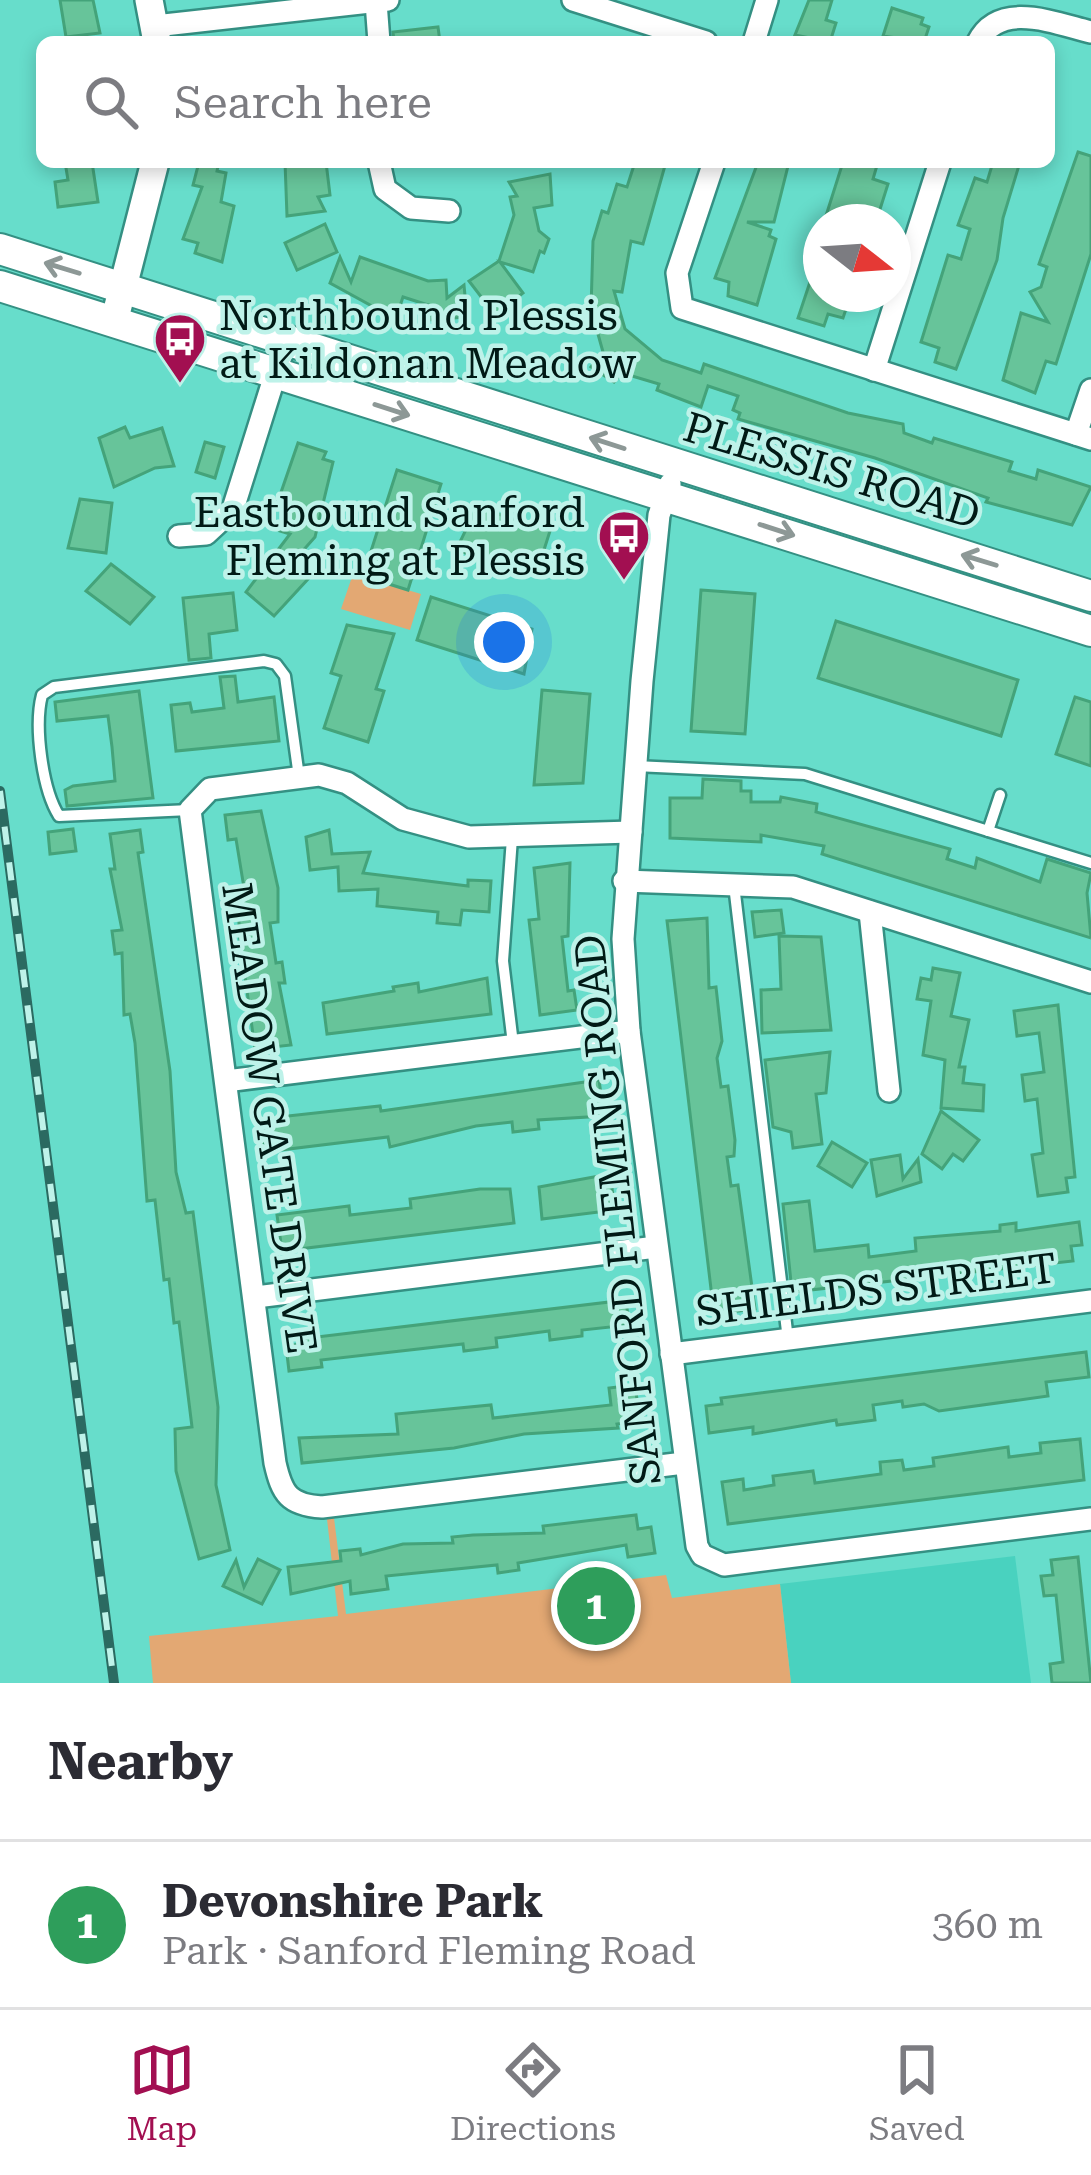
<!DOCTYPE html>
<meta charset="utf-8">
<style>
body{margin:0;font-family:"Roboto Serif",serif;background:#f7f7f7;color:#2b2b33}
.compass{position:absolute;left:803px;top:204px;width:108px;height:108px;border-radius:50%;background:#fff;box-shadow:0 6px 18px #0003;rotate:107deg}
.you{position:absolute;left:504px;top:642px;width:42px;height:42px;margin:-30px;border:9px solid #fff;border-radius:50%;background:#1a73e8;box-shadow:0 0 0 18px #1a73e833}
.badge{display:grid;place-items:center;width:78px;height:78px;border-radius:50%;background:#a20f51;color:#fff;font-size:39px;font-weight:700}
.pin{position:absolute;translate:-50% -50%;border:6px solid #fff;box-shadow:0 3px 12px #0006}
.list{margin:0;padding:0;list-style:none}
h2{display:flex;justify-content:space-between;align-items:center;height:156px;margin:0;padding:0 48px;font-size:51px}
h2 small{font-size:39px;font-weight:400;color:#7c7c81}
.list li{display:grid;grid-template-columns:78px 1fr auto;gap:36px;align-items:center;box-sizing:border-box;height:168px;padding:0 48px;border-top:3px solid #e1e1e2}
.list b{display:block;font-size:45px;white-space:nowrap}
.list p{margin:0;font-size:39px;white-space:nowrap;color:#7c7c81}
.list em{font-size:39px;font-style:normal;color:#7c7c81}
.icon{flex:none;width:66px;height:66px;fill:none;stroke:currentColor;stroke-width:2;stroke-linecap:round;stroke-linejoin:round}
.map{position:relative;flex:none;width:1091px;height:1683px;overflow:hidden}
.search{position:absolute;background:#fff;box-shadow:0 6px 18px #0003;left:36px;right:36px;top:36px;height:132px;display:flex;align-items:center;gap:30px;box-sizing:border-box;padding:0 42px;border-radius:18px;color:#7c7c81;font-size:45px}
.sheet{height:324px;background:#fff}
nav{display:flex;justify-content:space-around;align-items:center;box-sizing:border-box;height:168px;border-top:3px solid #e1e1e2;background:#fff;font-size:33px;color:#7c7c81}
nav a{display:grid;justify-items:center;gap:6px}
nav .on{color:#a20f51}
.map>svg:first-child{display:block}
</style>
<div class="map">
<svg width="1091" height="1683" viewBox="0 0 1091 1683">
<rect width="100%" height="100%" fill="#67ddcb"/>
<!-- built -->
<path fill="#49d2bf" d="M1015 1556 1031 1683H791L780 1584Z"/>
<!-- green -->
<g fill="#e3a873">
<path d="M353 574 421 594 410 630 341 609Z"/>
<path d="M334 1518 346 1614 666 1575 672 1598 780 1584 791 1683H153L149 1636 338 1616 327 1519Z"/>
</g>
<!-- building -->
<g fill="#67c49a" stroke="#44a37a" stroke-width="3">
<path d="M60 0H93L100 33 66 37Z"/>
<path d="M809 0H832L826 20 836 23 830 42 795 35Z"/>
<path d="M892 8 923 18 921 24 929 27 924 42 883 36Z"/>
<path d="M438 27 440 42H394L393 32Z"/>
<path d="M1078 152 1091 156V254L1056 364 1046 361 1035 393 1003 380 1021 313 1048 322 1030 292 1041 287 1047 267 1039 264Z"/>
<path d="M65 162H92L98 202 58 207 55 182 68 180Z"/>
<path d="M199 162H219L217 171 226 173 221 202 234 206 222 262 195 253 198 243 183 239 202 187 193 185Z"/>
<path d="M285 162H326L330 195 318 197 325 211 287 216Z"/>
<path d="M635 162H666L643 244 631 241 622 292 614 291 625 329 662 360 701 373 704 364 848 413 903 424 904 433 932 443 934 438 1012 462 1009 471 1036 479 1038 470 1091 487 1072 525 986 502 988 498 875 458 738 419 740 413 733 410 738 396 708 386 701 407 657 390 659 384 622 373 614 382 591 367 603 352 591 309 593 241 602 211 608 213 617 184 627 187Z"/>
<path d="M758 162H789L774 222H747L771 230 769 236 776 239 757 305 728 296 729 282 715 278Z"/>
<path d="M843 162H878L873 179 888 184 876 222H824Z"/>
<path d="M993 162H1020L1003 218 997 260 956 369 935 362 939 348 921 342 948 255 961 259 970 229 958 225 975 178 987 182Z"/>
<path d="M550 174 552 205 534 208 539 231 549 239 544 253 540 251 533 272 500 262 523 293 495 315 469 281 499 261 514 215 510 197 517 196 509 182Z"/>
<path d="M325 224 337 252 297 270 285 243Z"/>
<path d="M340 257 351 282 360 257 428 281 446 280 447 298 464 285 467 317 430 320 428 305 403 297 398 312 372 306 330 283Z"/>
<path d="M818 258 821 294 849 300 843 318 828 314 824 326 798 318Z"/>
<path d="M125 427 130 438 162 428 174 466 155 468 114 487 99 438Z"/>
<path d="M205 442 224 447 215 478 196 472Z"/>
<path d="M298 443 326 452 323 459 333 462 315 537 291 564 308 579 274 616 246 592 290 534 280 531 289 504 278 501Z"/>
<path d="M397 470 441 484 408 590 363 576Z"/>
<path d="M80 499 112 503 106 553 68 548Z"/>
<path d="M477 507 550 531 536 575 456 550Z"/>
<path d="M111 564 154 597 130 624 86 591Z"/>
<path d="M701 590 755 594 745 734 691 731Z"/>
<path d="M233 593 237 630 209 634 211 658 189 660 183 598Z"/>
<path d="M431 597 532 629 524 674 417 640Z"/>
<path d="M836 621 1018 680 1001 736 818 678Z"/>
<path d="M347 625 394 634 376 689 384 691 368 742 324 728 341 676 331 673Z"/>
<path d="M235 676 238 702 274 697 279 741 176 751 171 705 190 703 192 712 224 708 220 677Z"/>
<path d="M542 690 590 694 583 783 534 785Z"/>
<path d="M139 691 153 798 67 806 65 790 73 786 115 781 112 747 108 716 57 721 55 702Z"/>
<path d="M1075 697 1091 702V766L1056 754Z"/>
<path d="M703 779 741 781V791H751V802H780L781 797 817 804 816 812 950 849 947 859 975 868 977 858 1040 882 1047 859 1091 873 1087 893 1091 938 822 854 824 846 761 835V842L670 838V798H702Z"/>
<path d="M261 811 278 888V922L270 923 276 963 282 962 285 983H279L291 1045 255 1049 239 933V901L246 900 236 839 228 840 225 815Z"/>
<path d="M73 829 76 851 50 854 48 832Z"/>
<path d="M140 830 143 852 138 853 170 1071 176 1172 186 1213 193 1212 218 1407 216 1485 230 1550 199 1559 176 1471 175 1429 192 1427 179 1322 174 1323 169 1279 164 1280 155 1200 147 1201 135 1043 130 1014 124 1015 122 953 115 954 112 931 122 930 110 869H115L110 834Z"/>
<path d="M329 830 332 854 370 852 363 873 468 886V880L491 881 489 912 462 910 460 925 437 923 438 912 377 906 378 889 339 891 338 867 310 870 306 837Z"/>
<path d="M570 863 568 936 562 937 568 991 574 990 577 1010 540 1015 529 920 539 919 534 868Z"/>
<path d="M781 910 784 933 755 937 752 912Z"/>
<path d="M707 918 709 988 716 987 722 1041 717 1058 721 1087 728 1086 735 1140 734 1156 727 1157 731 1186 738 1185 755 1309 714 1314 667 921Z"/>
<path d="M779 936 821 937 831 1030 762 1033 761 990 781 989Z"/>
<path d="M933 968 960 973 951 1016 969 1020 959 1067H965L963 1083 984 1085 983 1111 941 1108 945 1060 923 1055 931 1001 917 999 921 978 931 980Z"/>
<path d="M487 978 491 1014 327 1034 323 1003 394 991 393 987 418 983 419 992Z"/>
<path d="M1058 1005 1075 1177 1066 1178 1068 1192 1038 1196 1032 1155 1043 1153 1037 1099 1025 1101 1022 1075 1044 1072 1039 1033 1017 1036 1014 1011Z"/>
<path d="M830 1052 826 1093 816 1094 822 1144 793 1148 791 1132 773 1127 765 1060Z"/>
<path d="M599 1080 604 1116 538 1120 539 1129 513 1132 512 1122 476 1126 390 1147 388 1137 264 1152 260 1119 380 1106 381 1111Z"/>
<path d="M941 1111 979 1140 963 1161 953 1154 942 1169 922 1154Z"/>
<path d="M832 1142 867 1163 852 1187 818 1166Z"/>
<path d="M900 1155 903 1179 918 1159 921 1182 877 1196 871 1160Z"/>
<path d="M610 1174 615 1210 542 1219 539 1187Z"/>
<path d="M480 1189H510L514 1223 282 1251 277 1215 349 1206 350 1215 411 1208 410 1199Z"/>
<path d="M809 1201 815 1251 868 1245 869 1257 916 1251 915 1238 1000 1231V1225L1016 1223V1231L1079 1222 1082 1245 1071 1246 1073 1261 792 1292 783 1204Z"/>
<path d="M626 1300 629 1325 582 1330V1336L550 1340 549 1331 496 1338 497 1347 464 1351 463 1344 321 1360 322 1367 289 1371 286 1346 301 1344 300 1339Z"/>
<path d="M1086 1352 1089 1377 1046 1382 1048 1396 939 1411 924 1404 903 1407 902 1401 873 1405 875 1420 837 1425 836 1420 753 1434V1427L709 1433 706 1406 722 1404 721 1398Z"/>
<path d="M635 1385 640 1421 617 1424 618 1428 524 1434 454 1448 302 1463 299 1438 398 1434 396 1414 491 1405 493 1418 611 1405 609 1388Z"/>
<path d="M1080 1439 1084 1480 728 1524 722 1482 743 1479 744 1490 774 1485 773 1476 813 1471 815 1483 881 1474 880 1462 902 1460 904 1470 934 1466 933 1458 1008 1447 1009 1457 1041 1453 1040 1443Z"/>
<path d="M636 1515 638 1529 651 1527 655 1553 628 1557 626 1545 518 1563 519 1570 498 1573 497 1565 386 1576 388 1589 351 1594 350 1581 291 1594 288 1567 341 1561 340 1551 360 1549 361 1555 403 1544 453 1543 452 1537 473 1535 544 1533 543 1526Z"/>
<path d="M1078 1557 1091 1683H1052L1050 1664 1063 1662 1056 1595 1044 1596 1041 1576 1053 1575 1051 1560Z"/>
<path d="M258 1559 280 1570 262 1604 223 1586 236 1560 244 1587Z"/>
</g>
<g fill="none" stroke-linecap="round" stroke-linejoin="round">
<!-- service casing -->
<g stroke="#349083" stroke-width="15">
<g id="service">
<path d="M635 766 805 774 1091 863"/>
<path d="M190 810 59 816C42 789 34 726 42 695L54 687 264 661 276 664 285 676 299 777"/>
<path d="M988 831 1000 795"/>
<path d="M512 838 503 961 513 1044"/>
<path d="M734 885 788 1340"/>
</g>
</g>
<!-- minor casing -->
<g stroke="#349083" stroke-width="26">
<g id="minor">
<path d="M573 0 706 42"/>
<path d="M376 2 379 42"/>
<path d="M155 26 388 0"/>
<path d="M754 42 767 0"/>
<path d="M978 42C999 0 1054 23 1091 32"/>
<path d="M379 162 385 189 411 208 449 211"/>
<path d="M714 162 677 273 682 308 1091 439"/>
<path d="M874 370 940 162"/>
<path d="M1076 434 1091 390"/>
<path d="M670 484 659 515 642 681 623 939 629 1031 697 1546 702 1555 724 1565 1091 1519"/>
<path d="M179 536 206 534 233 509 286 340"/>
<path d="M631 832 469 837 403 819 347 783 319 775 210 789 190 810 275 1463C282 1494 289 1505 322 1507L684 1463"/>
<path d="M624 881 793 887 1091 982"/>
<path d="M870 912 889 1091"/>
<path d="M226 1081 629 1031"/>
<path d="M256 1297 656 1247"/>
<path d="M671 1354 1091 1301"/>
</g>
</g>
<!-- tertiary casing -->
<g stroke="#349083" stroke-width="32">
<g id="tertiary">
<path d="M149 0 157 42"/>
<path d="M114 322 155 162"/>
</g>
</g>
<!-- secondary casing -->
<g stroke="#349083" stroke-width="34">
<g id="secondary">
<path d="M0 249 1091 596"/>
<path d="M0 286 1091 631"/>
</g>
</g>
<!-- service -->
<use href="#service" stroke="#fff" stroke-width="10"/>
<!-- minor -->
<use href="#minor" stroke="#fff" stroke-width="21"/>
<!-- tertiary -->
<use href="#tertiary" stroke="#fff" stroke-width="27"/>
<!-- secondary -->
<use href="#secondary" stroke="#fff" stroke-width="30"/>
<!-- rail casing -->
<g stroke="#2b6a61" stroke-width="10">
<path id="rail" d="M0 791 114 1683"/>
</g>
<!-- rail -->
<use href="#rail" stroke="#bef2e9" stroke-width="6" stroke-dasharray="18" stroke-linecap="butt"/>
</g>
<!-- one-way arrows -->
<defs><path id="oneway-shaft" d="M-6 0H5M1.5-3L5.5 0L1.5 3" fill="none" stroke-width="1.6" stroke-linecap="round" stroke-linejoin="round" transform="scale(3)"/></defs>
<g stroke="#8d9896">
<use href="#oneway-shaft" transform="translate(62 268) rotate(-163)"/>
<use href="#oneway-shaft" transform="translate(392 410) rotate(18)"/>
<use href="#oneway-shaft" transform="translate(607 443) rotate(-162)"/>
<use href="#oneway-shaft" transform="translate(777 530) rotate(18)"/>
<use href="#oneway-shaft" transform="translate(979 560) rotate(-163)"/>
</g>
<!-- icons -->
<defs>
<g id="bus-pin" transform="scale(2.7)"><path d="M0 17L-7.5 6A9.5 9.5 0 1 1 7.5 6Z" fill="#a20f51" stroke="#bef2e9"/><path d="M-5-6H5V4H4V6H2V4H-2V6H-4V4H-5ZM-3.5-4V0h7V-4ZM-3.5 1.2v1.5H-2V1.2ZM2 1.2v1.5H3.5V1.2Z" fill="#fff"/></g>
</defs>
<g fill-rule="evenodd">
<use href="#bus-pin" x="180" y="339"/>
<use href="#bus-pin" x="624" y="536"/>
</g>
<g text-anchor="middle" stroke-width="9" stroke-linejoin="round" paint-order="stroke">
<!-- poi labels -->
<g font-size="42" fill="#011a16" stroke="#bef2e9" text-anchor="start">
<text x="219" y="330">Northbound Plessis<tspan x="219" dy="48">at Kildonan Meadow</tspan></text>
<text x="585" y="527" text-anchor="end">Eastbound Sanford<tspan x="585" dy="48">Fleming at Plessis</tspan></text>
</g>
<!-- street labels -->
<g font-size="42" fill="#011a16" stroke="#bef2e9">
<text transform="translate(832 470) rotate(17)" y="15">PLESSIS ROAD</text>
<text transform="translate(270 1118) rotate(82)" y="15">MEADOW GATE DRIVE</text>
<text transform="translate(617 1210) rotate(-96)" y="15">SANFORD FLEMING ROAD</text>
<text transform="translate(876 1289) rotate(-7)" y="15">SHIELDS STREET</text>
</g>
</g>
</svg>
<svg class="compass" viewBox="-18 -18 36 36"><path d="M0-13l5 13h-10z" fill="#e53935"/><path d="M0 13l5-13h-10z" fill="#7c7c81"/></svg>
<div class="you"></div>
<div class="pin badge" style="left:596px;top:1606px;background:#2e9e5b">1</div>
<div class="search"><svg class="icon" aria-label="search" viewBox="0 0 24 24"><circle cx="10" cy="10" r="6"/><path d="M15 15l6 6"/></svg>Search here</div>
</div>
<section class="sheet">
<h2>Nearby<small></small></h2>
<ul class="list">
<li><span class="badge" style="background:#2e9e5b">1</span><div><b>Devonshire Park</b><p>Park · Sanford Fleming Road</p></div><em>360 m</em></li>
</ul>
</section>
<nav>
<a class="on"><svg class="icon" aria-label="map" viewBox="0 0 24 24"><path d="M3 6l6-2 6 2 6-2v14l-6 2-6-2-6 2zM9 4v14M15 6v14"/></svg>Map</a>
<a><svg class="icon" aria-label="directions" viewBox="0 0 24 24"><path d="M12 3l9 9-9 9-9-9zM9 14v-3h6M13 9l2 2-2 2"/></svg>Directions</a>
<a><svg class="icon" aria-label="saved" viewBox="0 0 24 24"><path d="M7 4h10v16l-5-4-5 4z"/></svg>Saved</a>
</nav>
